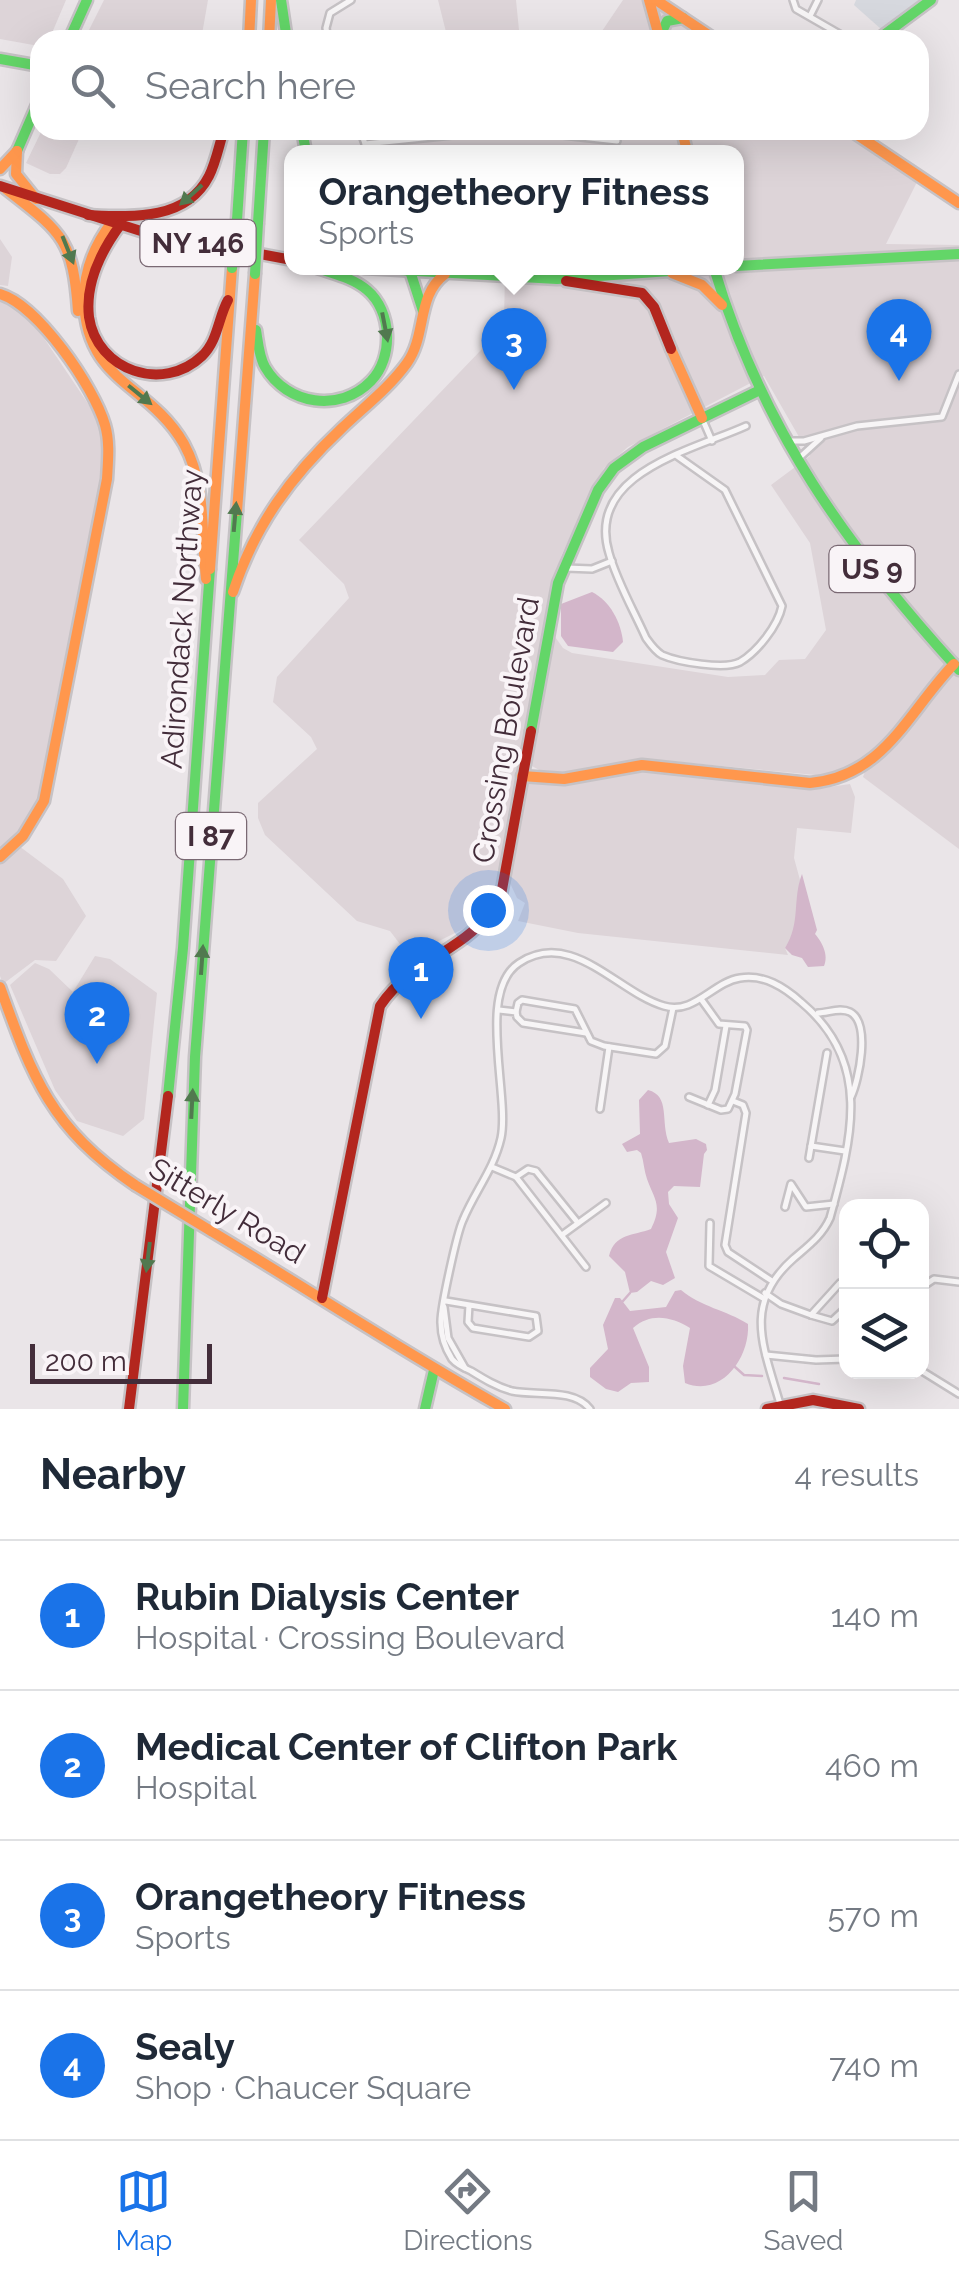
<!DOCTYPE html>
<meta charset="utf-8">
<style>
body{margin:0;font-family:Raleway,sans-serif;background:#f2f2f3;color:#1f2937}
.controls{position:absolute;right:30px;bottom:30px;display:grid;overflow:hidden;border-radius:20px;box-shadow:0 10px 40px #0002}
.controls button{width:90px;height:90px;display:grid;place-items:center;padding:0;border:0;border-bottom:2px solid #e0e1e3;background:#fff;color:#1f2937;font:50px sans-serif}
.scale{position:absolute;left:30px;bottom:25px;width:182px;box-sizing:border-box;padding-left:10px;border:5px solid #432d3a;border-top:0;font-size:28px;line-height:35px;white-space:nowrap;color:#432d3a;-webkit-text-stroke:8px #f9f4f7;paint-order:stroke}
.you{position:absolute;left:488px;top:910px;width:35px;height:35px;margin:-25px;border:8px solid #fff;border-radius:50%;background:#1a73e8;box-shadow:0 0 0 15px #1a73e833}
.badge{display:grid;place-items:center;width:65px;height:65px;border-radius:50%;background:#1a73e8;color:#fff;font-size:32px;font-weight:700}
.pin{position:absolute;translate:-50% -82px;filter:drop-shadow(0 2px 5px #0008)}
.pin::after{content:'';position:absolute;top:52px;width:35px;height:30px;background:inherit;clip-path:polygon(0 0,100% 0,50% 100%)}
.popup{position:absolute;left:284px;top:145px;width:460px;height:130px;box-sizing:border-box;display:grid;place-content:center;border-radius:20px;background:#fff;filter:drop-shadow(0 2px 8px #0005);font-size:32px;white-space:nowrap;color:#747a83}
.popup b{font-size:38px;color:#1f2937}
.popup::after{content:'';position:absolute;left:50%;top:100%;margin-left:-20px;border:20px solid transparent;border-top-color:#fff}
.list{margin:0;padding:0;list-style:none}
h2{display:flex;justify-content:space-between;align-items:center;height:130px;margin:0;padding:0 40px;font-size:42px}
h2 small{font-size:32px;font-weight:400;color:#747a83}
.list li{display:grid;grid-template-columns:65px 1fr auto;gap:30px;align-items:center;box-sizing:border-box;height:150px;padding:0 40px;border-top:2px solid #e0e1e3}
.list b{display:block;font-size:38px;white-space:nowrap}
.list p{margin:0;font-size:32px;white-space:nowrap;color:#747a83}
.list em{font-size:32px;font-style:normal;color:#747a83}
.icon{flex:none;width:55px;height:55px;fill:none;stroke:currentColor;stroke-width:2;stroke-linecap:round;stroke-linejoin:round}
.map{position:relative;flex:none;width:959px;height:1409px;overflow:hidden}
.search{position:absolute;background:#fff;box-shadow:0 10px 40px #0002;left:30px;right:30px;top:30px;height:110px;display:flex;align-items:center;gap:25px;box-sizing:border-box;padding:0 35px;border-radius:30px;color:#747a83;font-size:38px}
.sheet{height:730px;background:#fff}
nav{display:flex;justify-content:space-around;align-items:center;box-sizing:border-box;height:140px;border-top:2px solid #e0e1e3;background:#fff;font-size:28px;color:#747a83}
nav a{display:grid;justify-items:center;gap:5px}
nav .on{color:#1a73e8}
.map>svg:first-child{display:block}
</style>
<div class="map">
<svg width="959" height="1409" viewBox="0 0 959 1409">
<rect width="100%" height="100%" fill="#eae5e8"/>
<!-- built -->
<g fill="#ddd4d8">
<path d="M0 0H66L49 40H40L39 46 0 39Z"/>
<path d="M104 0H208L201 40H84Z"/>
<path d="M438 0H516L520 40H418L446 32Z"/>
<path d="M623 0H650L712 40H601L600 34Z"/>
<path d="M42 130H83L66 168 60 174H50L26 163Z"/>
<path d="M365 130H587L620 134V130H844L917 182 886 244 959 245V849L863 777 871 755 856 767 826 776 648 759 564 772H543L530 765 553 634 563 648 572 653 728 677 765 675 779 660 805 659 826 630 810 543 771 485 810 456 764 376 628 447 604 468 597 483 562 554 551 587 495 892 485 913 469 926 409 956 390 931 357 921 265 835 258 818V803L317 749 311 737 273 702 277 677 349 598 344 584 299 540 504 326 505 268H736V152H374Z"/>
<path d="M0 239 12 257 8 286 0 285Z"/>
<path d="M0 300 11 302 29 316 95 414 103 442V477L48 766 37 807 16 838 0 851Z"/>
<path d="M637 769 822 788 850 784 855 797 851 833 797 828 794 858 800 880 794 934 785 948 788 955 578 933 518 921 525 903 517 898 509 881 526 783 589 779Z"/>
<path d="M19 846 63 879 86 916 56 961 35 960 3 984 0 976V861Z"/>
<path d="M95 956 110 959 157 993 144 1119 123 1136 77 1121 55 1090 10 985 35 963 49 969 73 992Z"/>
</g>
<!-- green -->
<path fill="#d6d8de" d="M856 0H920L881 29 854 5Z"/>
<!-- water -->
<g fill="#d3b6ca">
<path d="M592 592C610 601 621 622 623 642L613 652 568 646 561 636V604Z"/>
<path d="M802 874 817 930 815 934C822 942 829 955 824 966L808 967 802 958 792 955 785 948C801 923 792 900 802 874Z"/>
<path d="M648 1090C671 1096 660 1122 669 1143L696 1139 706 1144 707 1150 704 1154 700 1187 674 1186 668 1192 669 1204 678 1218 666 1252 675 1278 663 1285 651 1281 637 1292 630 1293 625 1272 609 1256C615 1233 633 1236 651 1229 663 1205 654 1199 647 1179 644 1171 644 1162 641 1153L637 1150 627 1152 622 1144 640 1134 639 1100Z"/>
<path d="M681 1290C701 1307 726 1310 748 1324 750 1358 721 1398 685 1383L683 1366 690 1328C672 1317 651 1312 633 1328L649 1367V1382L631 1383 618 1392 606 1389 590 1377V1368L608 1349 603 1325 615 1298H620L630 1311 666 1307 675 1291Z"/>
</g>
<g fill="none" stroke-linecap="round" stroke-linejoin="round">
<!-- stream -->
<g stroke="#d3b6ca" stroke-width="2.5">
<path d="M623 1301 630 1293"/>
<path d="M735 1367 744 1375 762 1376"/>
<path d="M784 1378 819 1384"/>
</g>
<!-- street casing -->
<g stroke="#c6c2c5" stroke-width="10">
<g id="street">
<path d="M793 0 796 9 850 40"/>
<path d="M810 16 818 0"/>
<path d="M328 40 326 28 330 13 351 0"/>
<path d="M360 130 368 152"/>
<path d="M518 130 617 141"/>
<path d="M365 144 500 130"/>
<path d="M702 418 712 441"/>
<path d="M786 441H804L857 426 942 417 959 374"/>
<path d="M677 456 725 490 782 606C778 626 757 652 740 662 725 670 678 662 662 655 655 651 651 645 646 638 634 611 617 582 609 553 585 473 693 450 746 426"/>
<path d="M798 459 821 438"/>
<path d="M566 568 592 569 612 561"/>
<path d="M499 1010 516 1012 517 1017 523 1023 586 1033"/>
<path d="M516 1012 518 1003 522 1000 575 1009 591 1041 604 1046 656 1054 665 1046 673 1008"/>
<path d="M818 1013C828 1013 840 1007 850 1012 871 1023 859 1080 851 1097"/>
<path d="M689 1097 721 1110 728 1109 735 1094 747 1030 745 1026 719 1024 701 999"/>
<path d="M733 1101 743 1105 746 1113 725 1245 728 1252 772 1281"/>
<path d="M708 1105 715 1090 726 1026"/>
<path d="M600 1109 609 1047"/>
<path d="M811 1146 845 1151"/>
<path d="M809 1158 827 1053"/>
<path d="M492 1167 516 1177 586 1267"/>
<path d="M516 1177 528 1169 536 1171 578 1223"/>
<path d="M785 1207 791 1184 806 1207 834 1204"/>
<path d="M710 1223 709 1266 763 1298"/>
<path d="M562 1235 606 1203"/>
<path d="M846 1281 840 1283 811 1315 832 1321 846 1308"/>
<path d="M922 1287 934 1279 959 1282"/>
<path d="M765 1293 781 1304 811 1315"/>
<path d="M446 1301 536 1316 538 1331 529 1337 473 1328 468 1322 469 1305"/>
<path d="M444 1307 448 1338 465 1368"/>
<path d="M766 1355 816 1360 846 1359"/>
<path d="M922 1371 959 1394"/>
<path d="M590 1409C574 1388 536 1396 512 1391 497 1387 484 1379 471 1371 464 1368 457 1365 452 1359 445 1348 441 1335 441 1323 440 1310 457 1233 463 1220 475 1191 494 1169 501 1138 510 1096 476 991 519 963 572 928 618 993 664 1006 694 1015 713 982 740 978 764 974 784 987 801 1002 873 1062 852 1138 830 1218 822 1236 808 1246 793 1259 742 1304 764 1348 780 1404"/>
</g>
</g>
<!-- fast casing -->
<g stroke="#c6c2c5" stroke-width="15">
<g id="fast">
<path d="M281 0 287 40"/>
<path d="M660 36 667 21 683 18"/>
<path d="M69 40 87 0"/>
<path d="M877 40 931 0"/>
<path d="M0 59 40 66"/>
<path d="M302 130 306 152"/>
<path d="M17 151 40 98"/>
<path d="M237 220 243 130"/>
<path d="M258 223 264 130"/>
<path d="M736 266 959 254"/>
<path d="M364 268 557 279 712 268"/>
<path d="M395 268 410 271 423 311"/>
<path d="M714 268C762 429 847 547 959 670"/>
<path d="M256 330C258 342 259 357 265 367 287 405 340 413 371 381 394 357 392 311 367 290 353 278 334 274 317 268"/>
<path d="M531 731 558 583 598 490 614 468 643 447 760 390"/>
<path d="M168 1096 183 948 210 569"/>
<path d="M183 1409 195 1057 237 511"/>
<path d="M425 1409 434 1370"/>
</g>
</g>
<!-- slow casing -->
<g stroke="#c6c2c5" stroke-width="15">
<g id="slow">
<path d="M649 0 660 40"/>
<path d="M656 0 716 40"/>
<path d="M249 40 251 0"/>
<path d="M269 40 271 0"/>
<path d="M682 130 687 152"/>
<path d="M850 130 959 203"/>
<path d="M17 151 16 174 36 199"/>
<path d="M0 169 17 151"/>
<path d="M6 189C61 232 73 238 78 311"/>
<path d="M112 222C95 244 84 271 84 300 86 383 149 383 184 444 207 486 201 534 206 579"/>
<path d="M672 273 702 285 722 305"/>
<path d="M0 294C38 305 94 387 105 425 110 442 108 461 107 479L44 801 23 836 0 857"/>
<path d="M671 349 702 418"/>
<path d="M237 511 255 274"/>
<path d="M210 569 232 268"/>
<path d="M233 592C255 525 291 476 342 428 364 407 389 388 407 363 427 335 416 296 445 274"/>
<path d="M522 776 564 779 642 765 810 783C885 776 907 713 954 664"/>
<path d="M0 987C33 1079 51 1128 135 1185"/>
<path d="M211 1231C309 1290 405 1353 505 1409"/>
</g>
</g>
<!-- jam casing -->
<g stroke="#c6c2c5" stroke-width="15">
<g id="jam">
<path d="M0 186 144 232 292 260"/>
<path d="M88 215C132 217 186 221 209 176 216 162 219 145 224 130"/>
<path d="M121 224C101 251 85 283 89 317 97 371 163 393 202 356 218 341 218 318 228 300"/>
<path d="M566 281 642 293 654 307 671 349"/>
<path d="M322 1298 380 1006C417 952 469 955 501 895L531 731"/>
<path d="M129 1409 168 1096"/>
<path d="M767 1409 813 1400 859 1409"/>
</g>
</g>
<!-- street -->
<use href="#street" stroke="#f7f5f6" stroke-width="5"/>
<!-- fast -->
<use href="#fast" stroke="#63d668" stroke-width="10"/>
<!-- slow -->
<use href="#slow" stroke="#ff974d" stroke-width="10"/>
<!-- jam -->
<use href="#jam" stroke="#b3261e" stroke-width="10"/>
<!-- fast-bridge casing -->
<g stroke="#c6c2c5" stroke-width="15" stroke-linecap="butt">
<g id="fast-bridge">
<path d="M232 268 237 220"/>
<path d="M255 274 258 223"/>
</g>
</g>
<!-- slow-bridge casing -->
<g stroke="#c6c2c5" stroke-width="15" stroke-linecap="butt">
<path id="slow-bridge" d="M135 1185 211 1231"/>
</g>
<!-- fast-bridge -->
<use href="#fast-bridge" stroke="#63d668" stroke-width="10"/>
<!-- slow-bridge -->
<use href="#slow-bridge" stroke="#ff974d" stroke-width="10"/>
</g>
<!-- one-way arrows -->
<defs><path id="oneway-solid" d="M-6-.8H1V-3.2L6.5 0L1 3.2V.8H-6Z" transform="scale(2.5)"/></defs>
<g fill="#51794f">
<use href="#oneway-solid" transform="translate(191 195) rotate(138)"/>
<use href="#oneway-solid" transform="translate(68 250) rotate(68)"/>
<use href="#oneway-solid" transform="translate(385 327) rotate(79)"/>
<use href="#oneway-solid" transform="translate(140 395) rotate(39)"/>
<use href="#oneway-solid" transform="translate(235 517) rotate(-85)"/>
<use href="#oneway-solid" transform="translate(202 960) rotate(-86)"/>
<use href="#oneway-solid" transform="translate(192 1104) rotate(-87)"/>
<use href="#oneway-solid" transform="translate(148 1257) rotate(97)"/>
</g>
<g text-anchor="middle" stroke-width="8" stroke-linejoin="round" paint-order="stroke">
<!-- shield labels -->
<g fill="#f9f4f7" stroke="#7a6973" stroke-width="2.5">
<rect x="140.5" y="220" width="115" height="46" rx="8"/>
<rect x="829.5" y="546" width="85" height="46" rx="8"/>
<rect x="176" y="813" width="70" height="46" rx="8"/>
</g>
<g font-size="28" font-weight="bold" fill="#432d3a">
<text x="198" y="253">NY 146</text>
<text x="872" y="579">US 9</text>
<text x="211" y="846">I 87</text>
</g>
<!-- street labels -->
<g font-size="30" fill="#432d3a" stroke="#f9f4f7">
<text transform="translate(182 619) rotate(-86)" y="10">Adirondack Northway</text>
<text transform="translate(506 730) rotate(-80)" y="10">Crossing Boulevard</text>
<text transform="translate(227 1211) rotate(31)" y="10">Sitterly Road</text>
</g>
</g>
</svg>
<div class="controls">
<button><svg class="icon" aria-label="locate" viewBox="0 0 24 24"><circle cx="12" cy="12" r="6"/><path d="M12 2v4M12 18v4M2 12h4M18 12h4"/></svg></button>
<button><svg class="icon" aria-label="layers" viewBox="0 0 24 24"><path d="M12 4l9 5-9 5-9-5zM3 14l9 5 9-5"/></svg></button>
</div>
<div class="scale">200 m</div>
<div class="you"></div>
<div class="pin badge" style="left:421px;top:1019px">1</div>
<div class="pin badge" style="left:97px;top:1064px">2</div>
<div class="pin badge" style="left:514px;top:390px">3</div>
<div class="popup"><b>Orangetheory Fitness</b>Sports</div>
<div class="pin badge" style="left:899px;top:381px">4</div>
<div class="search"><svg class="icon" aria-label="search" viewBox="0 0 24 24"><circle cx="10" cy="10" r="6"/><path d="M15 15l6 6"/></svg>Search here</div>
</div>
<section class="sheet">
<h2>Nearby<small>4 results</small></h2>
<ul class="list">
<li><span class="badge">1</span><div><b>Rubin Dialysis Center</b><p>Hospital · Crossing Boulevard</p></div><em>140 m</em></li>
<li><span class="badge">2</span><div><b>Medical Center of Clifton Park</b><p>Hospital</p></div><em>460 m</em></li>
<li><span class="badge">3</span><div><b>Orangetheory Fitness</b><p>Sports</p></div><em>570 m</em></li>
<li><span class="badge">4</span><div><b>Sealy</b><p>Shop · Chaucer Square</p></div><em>740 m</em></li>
</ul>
</section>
<nav>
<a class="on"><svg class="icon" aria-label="map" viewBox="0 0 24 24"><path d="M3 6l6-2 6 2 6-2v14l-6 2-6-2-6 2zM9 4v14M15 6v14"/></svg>Map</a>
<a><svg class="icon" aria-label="directions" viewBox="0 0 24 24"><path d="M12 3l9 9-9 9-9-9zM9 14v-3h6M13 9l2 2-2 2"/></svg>Directions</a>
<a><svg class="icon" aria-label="saved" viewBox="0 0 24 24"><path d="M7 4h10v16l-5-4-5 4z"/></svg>Saved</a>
</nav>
